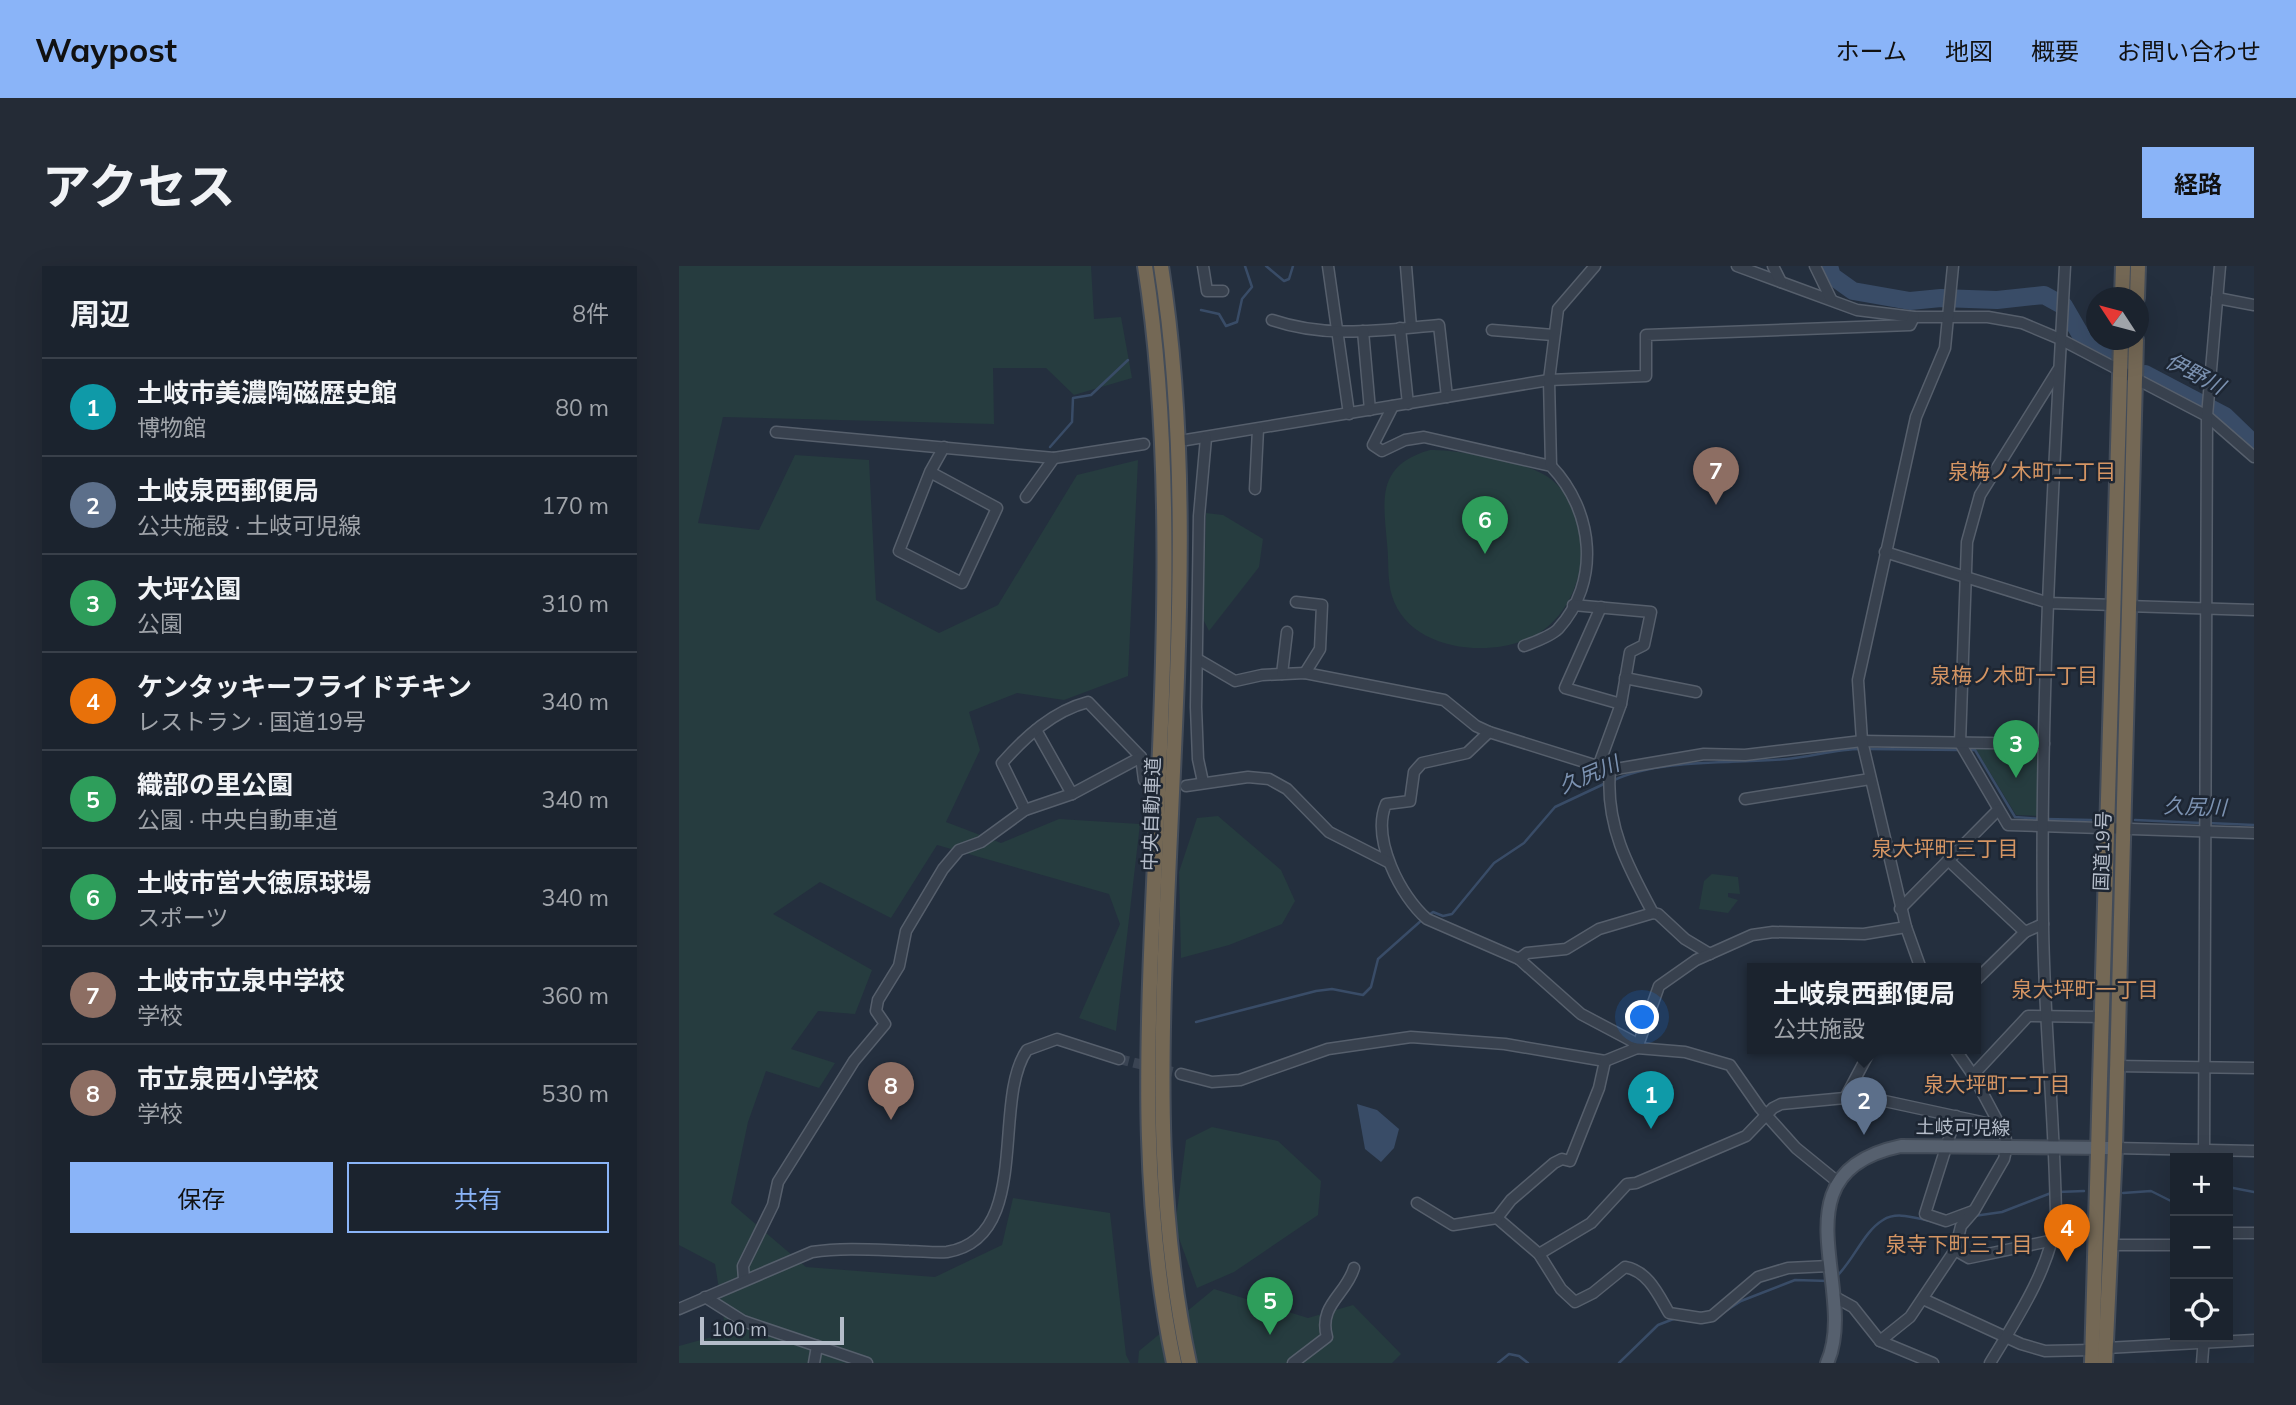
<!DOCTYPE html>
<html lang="ja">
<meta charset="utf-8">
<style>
body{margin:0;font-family:Mulish,"Noto Sans JP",sans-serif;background:#242b36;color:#f1f3f6}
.controls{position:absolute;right:21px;bottom:21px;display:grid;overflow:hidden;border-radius:0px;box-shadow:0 7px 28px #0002}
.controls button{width:63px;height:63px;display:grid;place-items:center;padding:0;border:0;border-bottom:2px solid #39404a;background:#1b232e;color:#f1f3f6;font:35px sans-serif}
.compass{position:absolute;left:1407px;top:21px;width:63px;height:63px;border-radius:50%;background:#1b232e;box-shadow:0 7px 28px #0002;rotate:306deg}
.scale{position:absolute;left:21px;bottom:18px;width:144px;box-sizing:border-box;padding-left:7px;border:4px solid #b4bcc9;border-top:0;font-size:19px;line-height:24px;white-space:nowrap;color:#b4bcc9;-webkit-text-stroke:5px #1d2633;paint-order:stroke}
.you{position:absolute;left:964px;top:752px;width:24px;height:24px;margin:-18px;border:5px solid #fff;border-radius:50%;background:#1a73e8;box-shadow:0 0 0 10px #1a73e833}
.badge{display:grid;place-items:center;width:46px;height:46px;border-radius:50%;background:#8ab4f8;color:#fff;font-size:23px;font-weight:700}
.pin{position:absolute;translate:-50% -58px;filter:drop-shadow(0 2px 4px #0008)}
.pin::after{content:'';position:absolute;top:37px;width:24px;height:21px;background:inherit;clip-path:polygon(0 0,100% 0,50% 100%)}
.popup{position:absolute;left:1068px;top:697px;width:234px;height:91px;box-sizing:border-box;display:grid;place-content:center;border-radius:0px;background:#1b232e;filter:drop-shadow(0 2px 5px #0005);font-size:23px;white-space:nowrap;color:#a0a4aa}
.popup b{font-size:26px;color:#f1f3f6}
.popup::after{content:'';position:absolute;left:50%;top:100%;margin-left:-14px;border:14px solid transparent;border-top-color:#1b232e}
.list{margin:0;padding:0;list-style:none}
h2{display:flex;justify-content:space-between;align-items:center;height:91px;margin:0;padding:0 28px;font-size:30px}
h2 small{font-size:23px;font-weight:400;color:#a0a4aa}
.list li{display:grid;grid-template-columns:46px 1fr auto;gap:21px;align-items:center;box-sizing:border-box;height:98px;padding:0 28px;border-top:2px solid #39404a}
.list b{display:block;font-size:26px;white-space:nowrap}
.list p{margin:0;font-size:23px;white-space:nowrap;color:#a0a4aa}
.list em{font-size:23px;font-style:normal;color:#a0a4aa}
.actions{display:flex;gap:14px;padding:21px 28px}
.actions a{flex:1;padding:16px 0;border:2px solid #8ab4f8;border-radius:0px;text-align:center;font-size:24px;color:#8ab4f8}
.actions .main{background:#8ab4f8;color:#111}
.icon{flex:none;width:38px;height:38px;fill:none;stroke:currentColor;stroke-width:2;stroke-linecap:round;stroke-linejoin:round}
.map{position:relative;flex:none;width:1575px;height:1097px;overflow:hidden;border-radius:0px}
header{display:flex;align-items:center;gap:42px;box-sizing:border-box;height:98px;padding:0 35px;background:#8ab4f8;color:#111}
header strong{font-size:33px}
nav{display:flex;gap:38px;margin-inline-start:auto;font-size:24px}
.intro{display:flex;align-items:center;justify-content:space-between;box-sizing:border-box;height:168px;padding:0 42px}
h1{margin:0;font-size:49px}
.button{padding:18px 32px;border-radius:0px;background:#8ab4f8;color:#111;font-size:24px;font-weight:700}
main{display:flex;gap:42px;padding:0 42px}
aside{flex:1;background:#1b232e;border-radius:0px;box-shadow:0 7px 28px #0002}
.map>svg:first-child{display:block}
</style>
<header>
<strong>Waypost</strong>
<nav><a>ホーム</a><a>地図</a><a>概要</a><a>お問い合わせ</a></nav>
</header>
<div class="intro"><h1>アクセス</h1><a class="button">経路</a></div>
<main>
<aside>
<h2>周辺<small>8件</small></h2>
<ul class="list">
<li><span class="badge" style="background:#0f9aa8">1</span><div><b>土岐市美濃陶磁歴史館</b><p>博物館</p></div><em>80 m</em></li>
<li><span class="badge" style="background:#5c6f8a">2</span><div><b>土岐泉西郵便局</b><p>公共施設 · 土岐可児線</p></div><em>170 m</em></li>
<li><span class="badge" style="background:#2e9e5b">3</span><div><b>大坪公園</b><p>公園</p></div><em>310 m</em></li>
<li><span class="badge" style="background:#e8710a">4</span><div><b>ケンタッキーフライドチキン</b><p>レストラン · 国道19号</p></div><em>340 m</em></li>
<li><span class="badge" style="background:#2e9e5b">5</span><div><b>織部の里公園</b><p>公園 · 中央自動車道</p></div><em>340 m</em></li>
<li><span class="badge" style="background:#2e9e5b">6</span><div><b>土岐市営大徳原球場</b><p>スポーツ</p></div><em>340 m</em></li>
<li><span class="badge" style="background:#8d6e63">7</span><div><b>土岐市立泉中学校</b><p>学校</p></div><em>360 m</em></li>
<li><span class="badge" style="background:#8d6e63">8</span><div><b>市立泉西小学校</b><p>学校</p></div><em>530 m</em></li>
</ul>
<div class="actions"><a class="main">保存</a><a>共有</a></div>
</aside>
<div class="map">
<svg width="1575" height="1097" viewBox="0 0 1575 1097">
<rect width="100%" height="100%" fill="#242f3e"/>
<!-- green -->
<g fill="#263c3f">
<path d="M0 0H412L415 53 442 51 453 112 395 129 367 102H314L315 158 44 151 19 257 80 264 116 189 190 194 197 334 260 367 319 339 398 209 459 194 449 410 385 434 338 427 290 446 301 484 267 556 322 577 380 553 461 558 437 765 400 752 441 658 430 628 258 579 212 652 141 616 94 648 193 704 176 748 139 745 112 783 156 797 140 822 87 805 69 856 52 937 127 1001 256 1011 323 979 334 932 431 947 447 1089 451 1097H0V1080L47 1067 36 998 0 979Z"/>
<path d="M751 184C781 184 850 195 873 214 920 253 909 341 855 370 811 393 730 385 713 330 708 314 710 293 708 277 704 232 698 199 751 184Z"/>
<path d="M527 247 544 249 584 273 580 301 530 365 524 353Z"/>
<path d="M1294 479 1357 481 1361 484 1359 550 1337 549Z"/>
<path d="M539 550 602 604 616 635 603 658 550 679 502 692 500 606 518 552Z"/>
<path d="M1033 608 1059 611 1061 628 1049 627V631L1059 634 1049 647 1020 643 1025 615Z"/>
<path d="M533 861 599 875 642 915 639 949 555 1006 518 1022 496 961 507 874Z"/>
<path d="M535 1023 629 1052 674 1039 722 1088 713 1097H459L460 1085Z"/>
</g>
<!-- water -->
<path fill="#394c67" d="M678 838 698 844 720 863 715 882 702 896 686 883Z"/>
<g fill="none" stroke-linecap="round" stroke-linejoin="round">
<!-- stream -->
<g stroke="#394c67" stroke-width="2.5">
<path d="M587 0 605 15 610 13 614 0"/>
<path d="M522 44 540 48 547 60 558 56 563 33 573 21 566 0"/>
<path d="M371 181 393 156 394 132 412 129 449 94"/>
<path d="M1189 483 1280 484"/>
<path d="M1290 484H1296L1336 551 1361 553"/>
<path d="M933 515C982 492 1054 498 1108 493 1132 491 1157 483 1182 483"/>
<path d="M1367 553 1412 554"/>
<path d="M1456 554 1522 557"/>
<path d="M1529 557 1575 559"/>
<path d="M750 649 754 646 764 650 773 648 815 597 845 577 876 541 927 517"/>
<path d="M517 756 637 725 653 723 684 729 692 721 699 693 744 653"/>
<path d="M1549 921 1575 926"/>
<path d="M1379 926 1405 925"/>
<path d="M1444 927 1472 925 1496 937"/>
<path d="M1295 950 1323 946 1372 927"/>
<path d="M1156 1012C1174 996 1184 966 1204 954 1226 940 1256 965 1283 954"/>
<path d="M1045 1046 1062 1035 1116 1014 1150 1015"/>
<path d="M819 1097 830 1088 840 1090 849 1097"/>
<path d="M940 1097 979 1059 997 1052"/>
</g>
<!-- river -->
<g stroke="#394c67" stroke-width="18">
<path d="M1150 0 1153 10 1174 25 1231 35 1262 32 1318 34 1365 29 1385 40 1407 78 1432 89"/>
<path d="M1466 108 1546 150 1575 178"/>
</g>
<!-- minor-tunnel -->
<path stroke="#3a4453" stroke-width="10" stroke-dasharray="10 5" stroke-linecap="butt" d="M440 793 502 808"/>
<!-- minor casing -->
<g stroke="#565f6c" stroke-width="13">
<g id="minor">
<path d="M524 0 528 25H544"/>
<path d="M649 0 670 148"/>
<path d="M727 0 732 61"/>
<path d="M1058 0 1178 44 1235 51H1309L1343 57 1381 73 1528 150 1575 191"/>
<path d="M1094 0 1102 16"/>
<path d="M1136 0 1152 33"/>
<path d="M1538 32 1575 39"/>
<path d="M593 54C649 73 702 64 760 59L768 131"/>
<path d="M721 62 729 138"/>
<path d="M813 64 874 69"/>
<path d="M684 65 691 144"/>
<path d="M1379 104 1301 229 1288 276 1281 477 1329 559 1575 567"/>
<path d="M714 140 694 179 703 185 726 174 745 171 872 200C915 245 922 316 879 363 871 371 855 376 845 380"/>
<path d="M97 166 375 192 465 178"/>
<path d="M507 174 870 114 967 110V69L1231 59 1235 51"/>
<path d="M872 200 870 114 879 43 916 0"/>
<path d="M251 206 318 242 283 317 220 285 251 206 265 181"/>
<path d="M576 223 579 163"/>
<path d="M347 231 375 192"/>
<path d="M1206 286 1370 337 1436 339"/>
<path d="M617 336 643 339 641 383 626 407"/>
<path d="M894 339 972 346 965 379 951 386 942 438 919 501"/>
<path d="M1448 340 1575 344"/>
<path d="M922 341 886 422 942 438"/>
<path d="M520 394 556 415 583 409 626 407 765 434 797 460 810 466 931 504 1025 488 1066 489 1183 475 1365 478"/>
<path d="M603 408 608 366"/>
<path d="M946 412 1017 426"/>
<path d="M357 464 393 528"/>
<path d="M810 466 788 487 743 497 735 506 731 535 707 538C692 573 722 631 748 653L840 693 902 748 953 775 958 782"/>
<path d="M524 516 519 493 517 441 520 250 527 172"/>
<path d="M507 520 569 511 590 513 608 523 650 566 709 596"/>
<path d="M1066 533 1191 513"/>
<path d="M346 544 323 497C346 471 374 445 409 436L462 491 465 514 473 517"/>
<path d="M1269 594 1346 666"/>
<path d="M1221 643 1319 544"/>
<path d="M974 647 979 648 1006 673 1031 688"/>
<path d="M1227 661 1242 703"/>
<path d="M840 693 848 687 887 683 920 663 974 647C949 601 926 559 931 504"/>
<path d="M1297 714 1346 666 1364 658"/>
<path d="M958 782 980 720 1017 694 1073 669 1094 666 1185 668 1227 661 1183 475 1179 414 1237 151 1266 82 1274 0"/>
<path d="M1178 783 1188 789"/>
<path d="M1436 800 1575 802"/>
<path d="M502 808 533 816 561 814 649 783 732 771 826 778 926 795 958 782 1006 786 1051 799 1081 842 1117 882 1160 917"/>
<path d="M1294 809 1349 750 1424 751"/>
<path d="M1166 832 1192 783"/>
<path d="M1277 850 1246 948 1267 955 1294 945"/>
<path d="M1436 882 1575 885"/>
<path d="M1525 892 1528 150 1541 0"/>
<path d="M738 937 774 959 818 952 860 988 882 1023 896 1036 914 1027 946 1001C969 1005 979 1028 990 1047L1022 1052 1033 1050 1079 1011 1109 1002 1150 1000"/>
<path d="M818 952 832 934 875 897 883 893 891 895 920 822 926 795"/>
<path d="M1549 967H1575"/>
<path d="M1433 979H1496"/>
<path d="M1276 984 1290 992 1375 974"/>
<path d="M860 988 912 957 948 918 957 917 1067 870 1094 842 1102 838 1166 832 1201 834 1321 860"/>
<path d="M65 1013 64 1000 94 939 99 916 175 795 206 758 197 745 199 734 220 700 227 665 264 603 280 584 302 576 346 544 393 528 462 491"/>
<path d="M1154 1030 1174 1041 1201 1075 1254 1097"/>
<path d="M26 1031 64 1055 138 1080 135 1097"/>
<path d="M1244 1033 1342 1078 1366 1085 1413 1084"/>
<path d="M0 1043 133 986C165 981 198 984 230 985 242 985 255 987 268 986 354 972 312 836 348 784L378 773 440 793"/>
<path d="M1201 1075 1231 1051 1276 984 1282 960 1295 945 1325 893 1328 880 1326 869 1294 809 1276 783"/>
<path d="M138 1080 188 1097"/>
<path d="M1427 1082 1575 1074"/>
<path d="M614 1097 648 1071C639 1039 667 1029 675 1002"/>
<path d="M1311 1097C1337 1054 1371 1003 1377 953 1376 855 1365 756 1364 657 1361 438 1374 218 1386 0"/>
<path d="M1523 1097 1525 1071"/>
</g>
</g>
<!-- major casing -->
<g stroke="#414a57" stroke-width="16">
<path id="major" d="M1148 1097C1181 1024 1092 907 1222 880L1429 882"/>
</g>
<!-- highway casing -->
<g stroke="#434c59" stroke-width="18">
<g id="highway">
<path d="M466 0C498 203 483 435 474 640 467 794 463 945 495 1097"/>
<path d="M482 0C516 213 495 447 487 662 481 809 479 953 510 1097"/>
<path d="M1443 32 1444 0"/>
<path d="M1458 32 1459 0"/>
<path d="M1413 1097 1442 74"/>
<path d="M1426 1097 1436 882 1457 74"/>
</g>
</g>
<!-- minor -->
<use href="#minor" stroke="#38414e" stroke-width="10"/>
<!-- major -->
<use href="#major" stroke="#56606e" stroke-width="12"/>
<!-- highway -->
<use href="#highway" stroke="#746855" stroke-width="14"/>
</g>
<g text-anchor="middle" stroke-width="5" stroke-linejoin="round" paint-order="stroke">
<!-- street labels -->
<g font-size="19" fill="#b4bcc9" stroke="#1d2633">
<text transform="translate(472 548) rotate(-88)" y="7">中央自動車道</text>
<text transform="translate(1423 585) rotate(-88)" y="7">国道19号</text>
<text transform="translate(1284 861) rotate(1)" y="7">土岐可児線</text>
</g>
<!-- water labels -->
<g font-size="21" font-style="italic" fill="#7c92b1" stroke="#1d2633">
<text transform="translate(1516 108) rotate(28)" y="7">伊野川</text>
<text transform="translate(910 509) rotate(-23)" y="7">久尻川</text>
<text transform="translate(1516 541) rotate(2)" y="7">久尻川</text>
</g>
<!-- neighbourhood labels -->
<g font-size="21" fill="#d59563" stroke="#1d2633">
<text x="1353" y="213">泉梅ノ木町二丁目</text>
<text x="1335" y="417">泉梅ノ木町一丁目</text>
<text x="1266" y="590">泉大坪町三丁目</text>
<text x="1406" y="731">泉大坪町一丁目</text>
<text x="1318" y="826">泉大坪町二丁目</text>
<text x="1280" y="986">泉寺下町三丁目</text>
</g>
</g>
</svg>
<div class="controls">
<button>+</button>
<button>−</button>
<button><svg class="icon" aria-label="locate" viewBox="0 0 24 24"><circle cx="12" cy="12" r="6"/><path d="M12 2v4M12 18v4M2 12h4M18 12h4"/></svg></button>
</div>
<svg class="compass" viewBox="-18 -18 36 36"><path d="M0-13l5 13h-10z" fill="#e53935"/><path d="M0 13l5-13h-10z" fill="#a0a4aa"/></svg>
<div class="scale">100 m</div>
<div class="you"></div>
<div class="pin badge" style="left:972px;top:863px;background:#0f9aa8">1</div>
<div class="pin badge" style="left:1185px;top:869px;background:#5c6f8a">2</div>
<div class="popup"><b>土岐泉西郵便局</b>公共施設</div>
<div class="pin badge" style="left:1337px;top:512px;background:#2e9e5b">3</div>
<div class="pin badge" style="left:1388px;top:996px;background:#e8710a">4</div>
<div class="pin badge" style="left:591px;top:1069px;background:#2e9e5b">5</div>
<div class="pin badge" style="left:806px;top:288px;background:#2e9e5b">6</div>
<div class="pin badge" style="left:1037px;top:239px;background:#8d6e63">7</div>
<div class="pin badge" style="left:212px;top:854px;background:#8d6e63">8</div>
</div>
</main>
